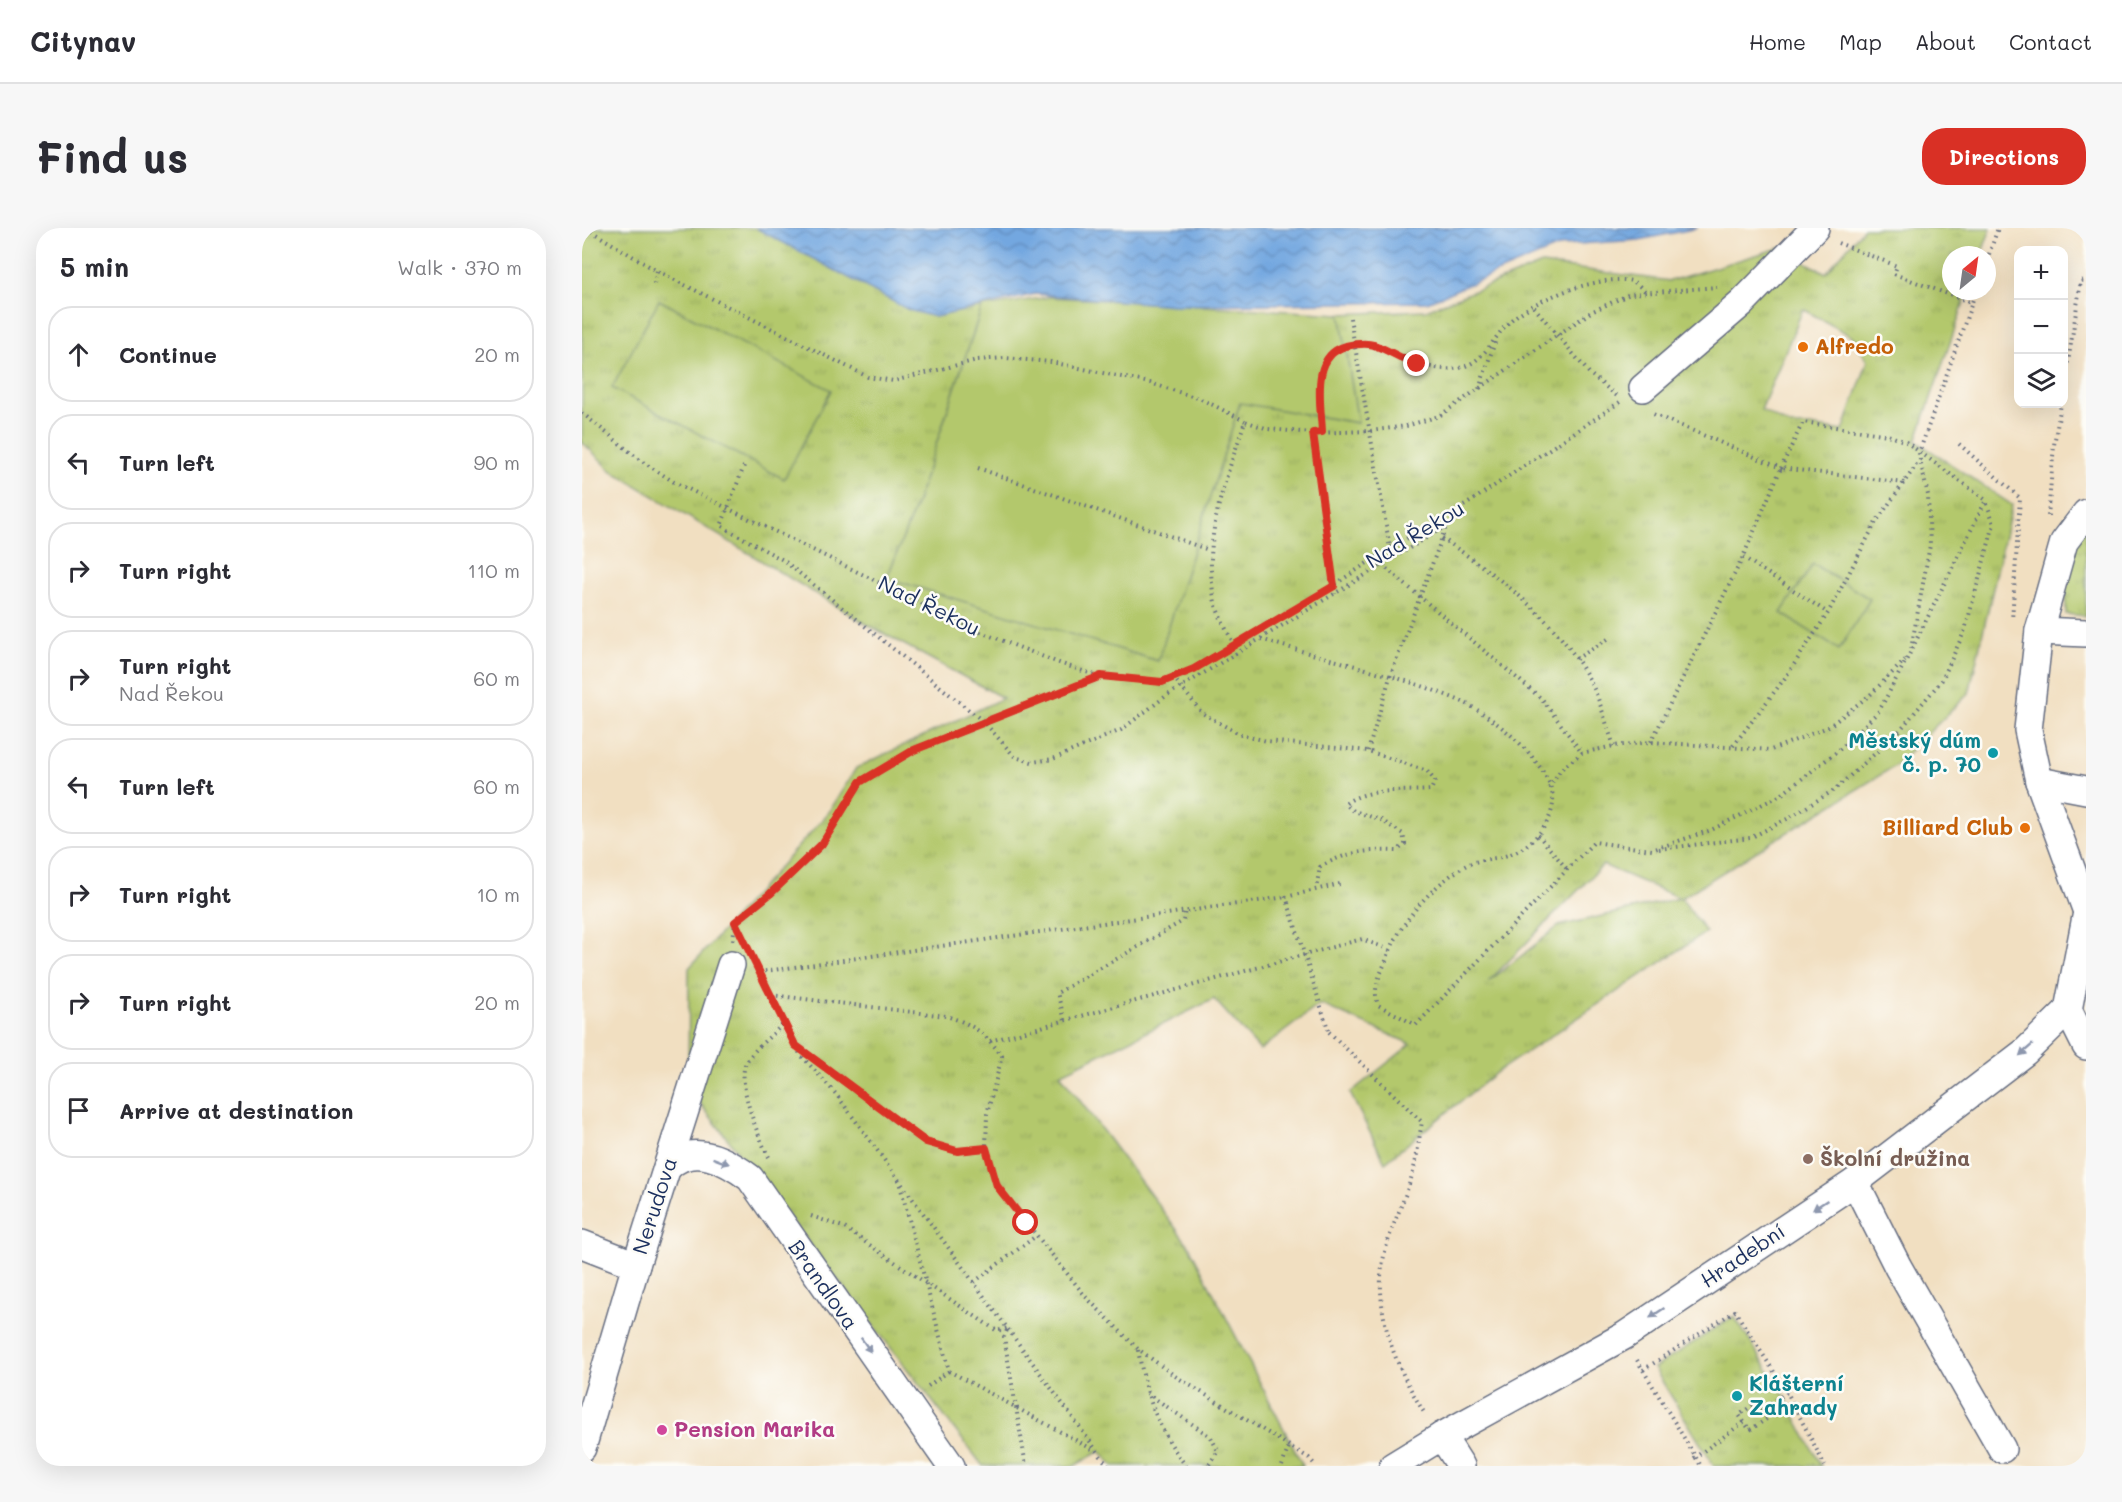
<!DOCTYPE html>
<meta charset="utf-8">
<style>
body{margin:0;font-family:Mali,sans-serif;background:#f7f7f7;color:#2b2b33}
.controls{position:absolute;right:18px;top:18px;display:grid;overflow:hidden;border-radius:12px;box-shadow:0 6px 24px #0002}
.controls button{width:54px;height:54px;display:grid;place-items:center;padding:0;border:0;border-bottom:2px solid #e1e1e2;background:#fff;color:#2b2b33;font:30px sans-serif}
.compass{position:absolute;left:1360px;top:18px;width:54px;height:54px;border-radius:50%;background:#fff;box-shadow:0 6px 24px #0002;rotate:29deg}
.stop{position:absolute;width:18px;height:18px;margin:-14px;border:4px solid #d93025;border-radius:50%;background:#fff}
.stop.end{background:#d93025;border-color:#fff;box-shadow:0 2px 6px #0008}
.list{margin:0;padding:0;list-style:none}
h2{display:flex;justify-content:space-between;align-items:center;height:78px;margin:0;padding:0 24px;font-size:26px}
h2 small{font-size:20px;font-weight:400;color:#7c7c81}
.list li{display:grid;grid-template-columns:39px 1fr auto;gap:18px;align-items:center;box-sizing:border-box;height:96px;margin:0 12px 12px;padding:0 12px;border:2px solid #e1e1e2;border-radius:24px}
.list b{display:block;font-size:22px;white-space:nowrap}
.list p{margin:0;font-size:20px;white-space:nowrap;color:#7c7c81}
.list em{font-size:20px;font-style:normal;color:#7c7c81}
.icon{flex:none;width:33px;height:33px;fill:none;stroke:currentColor;stroke-width:2;stroke-linecap:round;stroke-linejoin:round}
.map{position:relative;flex:none;width:1504px;height:1238px;overflow:hidden;border-radius:24px}
header{display:flex;align-items:center;gap:36px;box-sizing:border-box;height:84px;padding:0 30px;background:#fff;border-bottom:2px solid #e1e1e2}
header strong{font-size:28px}
nav{display:flex;gap:33px;margin-inline-start:auto;font-size:21px}
.intro{display:flex;align-items:center;justify-content:space-between;box-sizing:border-box;height:144px;padding:0 36px}
h1{margin:0;font-size:42px}
.button{padding:15px 27px;border-radius:24px;background:#d93025;color:#fff;font-size:21px;font-weight:700}
main{display:flex;gap:36px;padding:0 36px}
aside{flex:1;background:#fff;border-radius:24px;box-shadow:0 6px 24px #0002}
.map>svg:first-child{display:block}
</style>
<header>
<strong>Citynav</strong>
<nav><a>Home</a><a>Map</a><a>About</a><a>Contact</a></nav>
</header>
<div class="intro"><h1>Find us</h1><a class="button">Directions</a></div>
<main>
<aside>
<h2>5 min<small>Walk · 370 m</small></h2>
<ul class="list">
<li><svg class="icon" aria-label="ahead" viewBox="0 0 24 24"><path d="M12 20V5M6 11l6-6 6 6"/></svg><div><b>Continue</b></div><em>20 m</em></li>
<li><svg class="icon" aria-label="left" viewBox="0 0 24 24"><path d="M17 20v-9H6M10 6l-5 5 5 5"/></svg><div><b>Turn left</b></div><em>90 m</em></li>
<li><svg class="icon" aria-label="right" viewBox="0 0 24 24"><path d="M7 20v-9h11M14 6l5 5-5 5"/></svg><div><b>Turn right</b></div><em>110 m</em></li>
<li><svg class="icon" aria-label="right" viewBox="0 0 24 24"><path d="M7 20v-9h11M14 6l5 5-5 5"/></svg><div><b>Turn right</b><p>Nad Řekou</p></div><em>60 m</em></li>
<li><svg class="icon" aria-label="left" viewBox="0 0 24 24"><path d="M17 20v-9H6M10 6l-5 5 5 5"/></svg><div><b>Turn left</b></div><em>60 m</em></li>
<li><svg class="icon" aria-label="right" viewBox="0 0 24 24"><path d="M7 20v-9h11M14 6l5 5-5 5"/></svg><div><b>Turn right</b></div><em>10 m</em></li>
<li><svg class="icon" aria-label="right" viewBox="0 0 24 24"><path d="M7 20v-9h11M14 6l5 5-5 5"/></svg><div><b>Turn right</b></div><em>20 m</em></li>
<li><svg class="icon" aria-label="arrive" viewBox="0 0 24 24"><path d="M6 21V4h12l-3 4 3 4H6"/></svg><div><b>Arrive at destination</b></div></li>
</ul>
</aside>
<div class="map">
<svg width="1504" height="1238" viewBox="0 0 1504 1238">
<defs>
<pattern id="park-tufts" width="24" height="20" patternUnits="userSpaceOnUse" patternTransform="scale(1.5)"><rect width="24" height="20" fill="#b3c86c"/><path d="M3 7l-1-3M5 7V3M7 7l1-3M15 17l-1-3M17 17v-4M19 17l1-3" fill="none" stroke="#99ac60"/></pattern>
<pattern id="water-waves" width="16" height="10" patternUnits="userSpaceOnUse" patternTransform="scale(1.5)"><rect width="16" height="10" fill="#73a7e0"/><path d="M0 5q4-4 8 0t8 0" fill="none" stroke="#5e88b9"/></pattern>
</defs>
<rect width="100%" height="100%" fill="#fdfcf7"/>
<filter id="ink" filterUnits="userSpaceOnUse"><feTurbulence type="fractalNoise" baseFrequency=".0167" numOctaves="2"/><feDisplacementMap in="SourceGraphic" scale="12" xChannelSelector="R" yChannelSelector="G"/><feConvolveMatrix kernelMatrix="1 2 1 2 8 2 1 2 1" color-interpolation-filters="sRGB"/></filter>
<filter id="wash" filterUnits="userSpaceOnUse"><feTurbulence type="fractalNoise" baseFrequency=".008" numOctaves="4" result="noise"/><feDisplacementMap in="SourceGraphic" scale="24" xChannelSelector="R" yChannelSelector="G"/><feGaussianBlur stdDeviation="1.35" result="paint"/><feColorMatrix in="noise" values="0 0 0 0 0 0 0 0 0 0 0 0 0 0 0 0 0 1.4 0 .05"/><feComposite in="paint" operator="in"/></filter>
<g filter="url(#wash)">
<rect width="100%" height="100%" fill="#f1dfc1"/>
<!-- park -->
<g fill="url(#park-tufts)" stroke="#677c65" stroke-width="1.5" fill-rule="evenodd">
<path d="M0 0H174L327 82 353 89 400 79 334 277 305 350 576 432 658 174 776 195 758 86 844 82 960 36 1088 53 1197 20 1244 45 1282 0H1409L1399 27H1369V63H1386L1334 213 1430 277 1387 465 1313 538 1099 670 1124 704 915 844 803 934 768 865 829 816 738 776 678 822 632 771 478 846 607 1018 721 1238H531L518 1223 492 1238H401L106 860 107 740 247 584 274 540 421 470 286 397 30 243 0 214ZM1221 81 1271 109 1286 133 1261 203 1228 198H1209L1179 182ZM1021 637 1098 670 977 698 906 754Z"/>
<path d="M1504 285V388L1484 386 1482 314Z"/>
<path d="M1152 1088 1202 1167 1239 1238H1132L1072 1140Z"/>
</g>
<!-- garden -->
<g fill="#b3c86c" stroke="#677c65" stroke-width="1.5">
<path d="M468 69 758 86 776 195 658 175 576 433 305 350 334 277 400 79Z"/>
<path d="M77 72 249 162 202 251 30 160Z"/>
<path d="M1231 336 1288 371 1257 422 1199 385Z"/>
</g>
<!-- water -->
<path fill="url(#water-waves)" stroke="#476b9f" stroke-width="1.5" d="M174 0H1116L1057 12 981 17 845 74 592 77 453 66 353 89 327 82Z"/>
</g>
<g filter="url(#ink)">
<g fill="none" stroke-linecap="round" stroke-linejoin="round">
<!-- minor casing -->
<g stroke="#666d81" stroke-width="30">
<g id="minor">
<path d="M1061 160 1160 75 1233 0"/>
<path d="M1504 285 1482 314 1457 403 1446 502 1457 553 1504 681"/>
<path d="M1457 403 1504 405"/>
<path d="M1457 553 1504 562"/>
<path d="M1486 782 1504 689"/>
<path d="M1486 782 1504 818"/>
<path d="M86 939C111 914 144 932 168 950L369 1238"/>
<path d="M1273 954 1316 1039 1420 1221"/>
<path d="M0 1016 54 1037"/>
<path d="M860 1208 879 1238"/>
<path d="M0 1220 54 1037 149 737"/>
<path d="M811 1238 860 1208 1042 1108 1273 954 1443 824 1486 782"/>
</g>
</g>
<!-- path -->
<g stroke="#666d81" stroke-width="4" stroke-dasharray="1.5 4.5" stroke-linecap="butt">
<path d="M4 0 75 43 286 149 312 153 395 132 423 130 469 134 568 155 619 171 663 193"/>
<path d="M1256 15 1315 38 1312 46 1390 75"/>
<path d="M1405 32 1416 0"/>
<path d="M72 56 75 43"/>
<path d="M952 79 1008 146 1035 168"/>
<path d="M768 90 808 320"/>
<path d="M1482 159 1499 53 1504 52"/>
<path d="M897 161 913 114"/>
<path d="M0 185 58 232 92 254 396 403 477 435 519 449 580 454 612 441 743 363 808 320 885 276 1038 174"/>
<path d="M740 204C740 179 730 138 754 122 789 97 842 157 886 137 904 129 913 108 927 94 949 72 1019 46 1050 53 1055 55 1060 61 1064 64"/>
<path d="M731 205 753 366"/>
<path d="M1377 216 1438 270 1430 392"/>
<path d="M162 238 139 298 201 332 402 494 433 529 450 534 471 531 539 502 584 468 864 298"/>
<path d="M396 240 627 322"/>
<path d="M1466 288 1472 217 1479 176"/>
<path d="M860 310C919 351 980 394 1012 461 1020 479 1025 499 1032 518"/>
<path d="M1161 329 1246 385"/>
<path d="M800 337 960 471 1000 525"/>
<path d="M679 411C744 432 821 447 883 475 913 490 966 533 971 569 973 592 951 617 931 625 916 632 897 630 883 638 849 658 819 693 805 730 798 748 790 759 796 777L834 797 1012 614 1070 622 1129 602 1199 567 1257 522 1297 483 1327 427 1404 272 1324 214 1306 207 1221 194 1199 240 1071 186"/>
<path d="M652 417C646 404 637 389 633 374 619 311 644 252 663 193L686 201 731 205 788 203 824 198 857 188 1009 84 1048 66 1135 59"/>
<path d="M1329 421 1348 317 1346 267 1338 232"/>
<path d="M994 431 1026 411"/>
<path d="M591 449 620 485 659 507 685 513 786 523 845 543 853 553 849 562C823 564 784 559 763 576L772 583 799 592 821 606 823 616 815 623C784 622 766 623 738 639L734 661"/>
<path d="M1069 514 1161 329 1199 240 1323 255"/>
<path d="M1151 518 1203 450 1246 385 1294 294 1338 232 1337 225 1394 63"/>
<path d="M786 523 808 449 864 299"/>
<path d="M967 560 979 541 1000 525 1032 518 1069 514 1189 522 1246 499 1288 467 1323 432"/>
<path d="M956 607 985 641"/>
<path d="M1077 621 1168 610 1207 590 1252 562 1313 508 1360 452 1383 402 1412 296 1404 273"/>
<path d="M706 675 704 669 762 655"/>
<path d="M153 694 162 712"/>
<path d="M153 694 188 666 240 616 278 554 332 522 518 449"/>
<path d="M151 712 153 695"/>
<path d="M177 743 218 826 254 866 526 1238"/>
<path d="M177 744 704 669"/>
<path d="M189 767 364 788C391 796 403 805 420 828L405 886 404 920 415 958 504 1069 556 1121 593 1148 727 1230 734 1238"/>
<path d="M483 792 475 765 601 693 603 682"/>
<path d="M747 804 840 894C837 909 836 925 832 940 823 976 801 1011 799 1049 797 1100 817 1144 843 1186"/>
<path d="M408 813 780 711 808 722"/>
<path d="M214 817 344 914 375 923 404 920"/>
<path d="M187 929C177 912 154 853 164 835 171 821 191 807 202 795"/>
<path d="M318 957 367 1143 510 1221"/>
<path d="M229 988 261 999 415 1103 426 1100 422 1109 444 1238"/>
<path d="M392 1054 454 1008"/>
<path d="M556 1122C565 1170 574 1198 604 1238"/>
<path d="M1055 1132 1119 1238"/>
<path d="M1061 1142 1153 1083 1205 1164 1243 1238"/>
<path d="M346 1158 367 1143"/>
<path d="M565 1165 629 1209 636 1223 626 1238"/>
<path d="M1162 1194 1157 1187 1175 1174 1180 1182"/>
<path d="M1112 1230 1162 1194 1168 1202 1186 1190 1180 1182 1205 1164"/>
<path d="M700 1238 707 1218"/>
</g>
<!-- minor -->
<use href="#minor" stroke="#fff" stroke-width="27"/>
<!-- path-bridge -->
<path stroke="#666d81" stroke-width="4" stroke-dasharray="1.5 4.5" stroke-linecap="butt" d="M706 675 747 804"/>
</g>
<!-- one-way arrows -->
<defs><path id="oneway-solid" d="M-6-.8H1V-3.2L6.5 0L1 3.2V.8H-6Z" transform="scale(1.5)"/></defs>
<g fill="#8d97ae">
<use href="#oneway-solid" transform="translate(1444 822) rotate(139)"/>
<use href="#oneway-solid" transform="translate(139 933) rotate(20)"/>
<use href="#oneway-solid" transform="translate(1238 977) rotate(146)"/>
<use href="#oneway-solid" transform="translate(1075 1085) rotate(146)"/>
<use href="#oneway-solid" transform="translate(284 1117) rotate(55)"/>
</g>
</g>
<g fill="none" stroke-linecap="round" stroke-linejoin="round" filter="url(#ink)">
<!-- route -->
<path stroke="#d93025" stroke-width="8" d="M444 995 415 958 404 920 375 923 344 914 213 817 153 694 188 666 240 616 278 554 332 522 519 448 580 454 612 441 752 358 731 205 740 204C739 175 728 128 764 118 773 116 783 114 792 117 807 122 820 132 835 136"/>
</g>
<!-- markers -->
<g fill="#e8710a" stroke="#fdfcf7" stroke-width="2">
<circle cx="1221" cy="119" r="6"/>
<circle cx="1443" cy="600" r="6"/>
</g>
<g fill="#0f9aa8" stroke="#fdfcf7" stroke-width="2">
<circle cx="1411" cy="525" r="6"/>
<circle cx="1155" cy="1168" r="6"/>
</g>
<circle fill="#8d6e63" stroke="#fdfcf7" stroke-width="2" cx="1226" cy="931" r="6"/>
<circle fill="#d1479c" stroke="#fdfcf7" stroke-width="2" cx="80" cy="1202" r="6"/>
<g text-anchor="middle" stroke-width="5" stroke-linejoin="round" paint-order="stroke">
<!-- food labels -->
<g font-size="21" font-weight="bold" fill="#c56008" stroke="#fdfcf7" text-anchor="start">
<text x="1233" y="126">Alfredo</text>
<text x="1431" y="607" text-anchor="end">Billiard Club</text>
</g>
<!-- street labels -->
<g font-size="21" fill="#1b2f5e" stroke="#fdfcf7">
<text transform="translate(833 307) rotate(-31)" y="7">Nad Řekou</text>
<text transform="translate(347 378) rotate(26)" y="7">Nad Řekou</text>
<text transform="translate(73 978) rotate(-72)" y="7">Nerudova</text>
<text transform="translate(1161 1028) rotate(-34)" y="7">Hradební</text>
<text transform="translate(241 1057) rotate(55)" y="7">Brandlova</text>
</g>
<!-- culture labels -->
<g font-size="21" font-weight="bold" fill="#0d838f" stroke="#fdfcf7" text-anchor="end">
<text x="1399" y="520">Městský dúm<tspan x="1399" dy="24">č. p. 70</tspan></text>
<text x="1167" y="1163" text-anchor="start">Klášterní<tspan x="1167" dy="24">Zahrady</tspan></text>
</g>
<!-- education labels -->
<g font-size="21" font-weight="bold" fill="#785e54" stroke="#fdfcf7" text-anchor="start">
<text x="1238" y="938">Školní družina</text>
</g>
<!-- hotel labels -->
<g font-size="21" font-weight="bold" fill="#b23c85" stroke="#fdfcf7" text-anchor="start">
<text x="92" y="1209">Pension Marika</text>
</g>
</g>
</svg>
<div class="controls">
<button>+</button>
<button>−</button>
<button><svg class="icon" aria-label="layers" viewBox="0 0 24 24"><path d="M12 4l9 5-9 5-9-5zM3 14l9 5 9-5"/></svg></button>
</div>
<svg class="compass" viewBox="-18 -18 36 36"><path d="M0-13l5 13h-10z" fill="#e53935"/><path d="M0 13l5-13h-10z" fill="#7c7c81"/></svg>
<div class="stop" style="left:444px;top:995px"></div>
<div class="stop end" style="left:835px;top:136px"></div>
</div>
</main>
